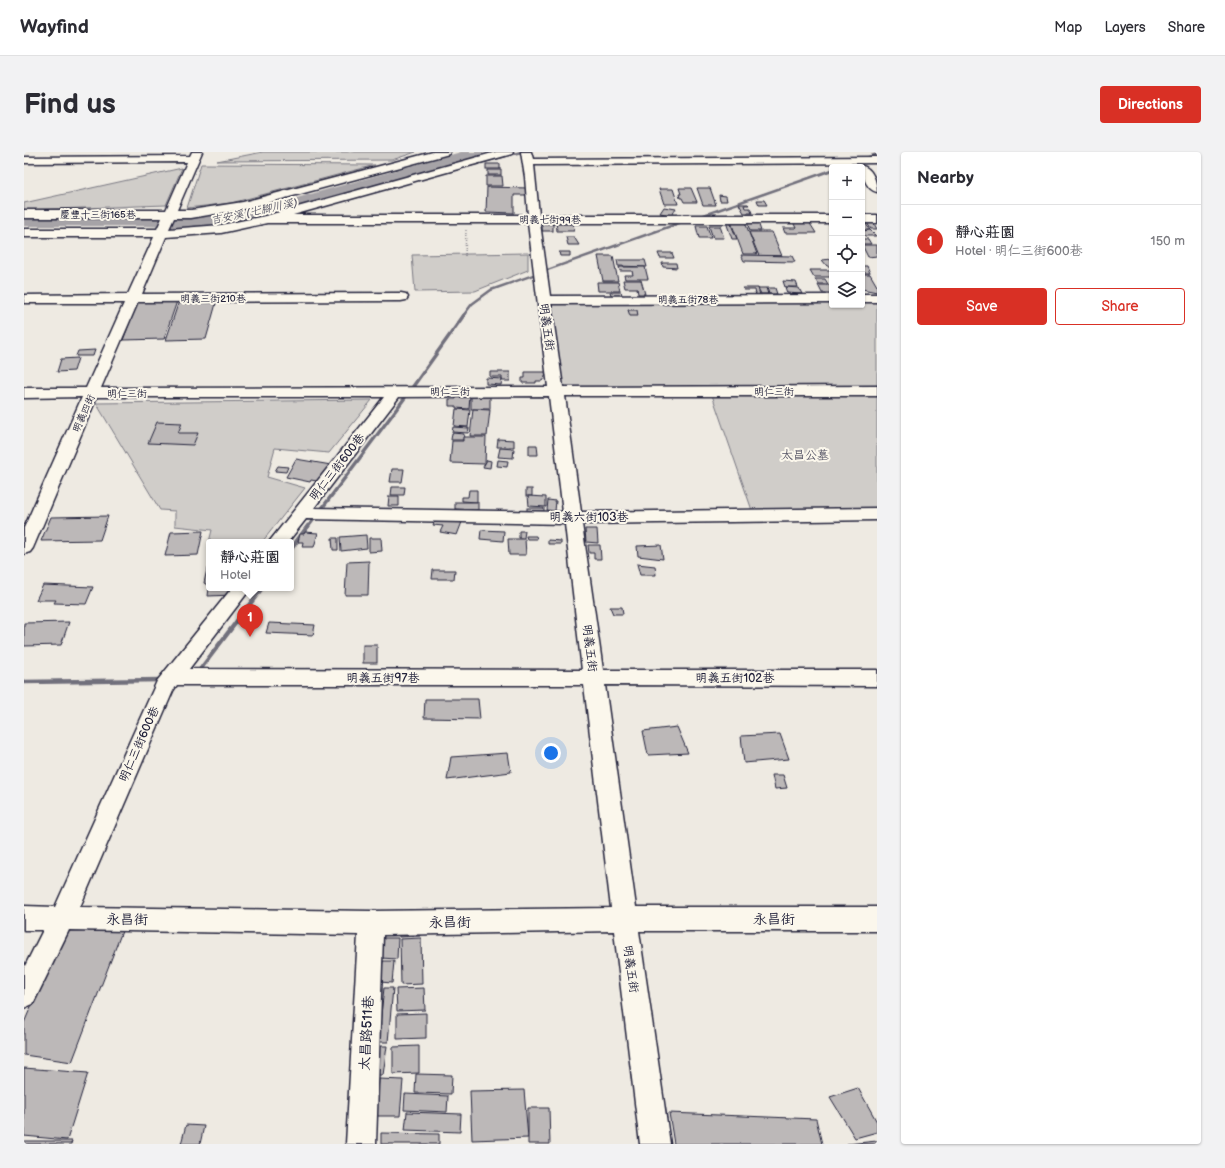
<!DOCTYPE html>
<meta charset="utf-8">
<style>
body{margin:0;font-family:"Balsamiq Sans","LXGW WenKai TC",sans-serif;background:#f2f2f3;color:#2b2b33}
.controls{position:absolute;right:12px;top:12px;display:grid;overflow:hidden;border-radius:4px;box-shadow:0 1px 3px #0004}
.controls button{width:36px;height:36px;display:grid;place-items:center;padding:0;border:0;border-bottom:1px solid #e1e1e2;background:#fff;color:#2b2b33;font:20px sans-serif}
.you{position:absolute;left:527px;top:601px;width:14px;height:14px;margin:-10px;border:3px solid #fff;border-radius:50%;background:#1a73e8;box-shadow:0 0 0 6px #1a73e833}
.badge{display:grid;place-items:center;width:26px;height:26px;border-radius:50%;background:#d93025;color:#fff;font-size:13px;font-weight:700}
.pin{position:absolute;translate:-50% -33px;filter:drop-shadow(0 1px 2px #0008)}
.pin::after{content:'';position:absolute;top:21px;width:14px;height:12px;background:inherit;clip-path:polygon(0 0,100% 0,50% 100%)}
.popup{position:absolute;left:182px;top:387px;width:88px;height:52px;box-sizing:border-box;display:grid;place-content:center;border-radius:4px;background:#fff;filter:drop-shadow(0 1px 3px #0005);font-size:13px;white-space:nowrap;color:#7c7c81}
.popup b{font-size:15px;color:#2b2b33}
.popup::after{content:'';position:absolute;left:50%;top:100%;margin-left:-8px;border:8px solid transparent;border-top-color:#fff}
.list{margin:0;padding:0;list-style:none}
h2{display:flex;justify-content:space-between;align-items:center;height:52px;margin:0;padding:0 16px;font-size:17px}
h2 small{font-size:13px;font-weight:400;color:#7c7c81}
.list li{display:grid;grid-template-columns:26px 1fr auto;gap:12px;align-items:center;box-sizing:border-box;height:72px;padding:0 16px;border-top:1px solid #e1e1e2}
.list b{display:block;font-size:15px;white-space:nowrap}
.list p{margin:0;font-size:13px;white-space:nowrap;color:#7c7c81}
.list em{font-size:13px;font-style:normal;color:#7c7c81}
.actions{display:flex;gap:8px;padding:12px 16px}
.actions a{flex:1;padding:9px 0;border:1px solid #d93025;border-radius:4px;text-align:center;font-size:14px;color:#d93025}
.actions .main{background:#d93025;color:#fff}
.icon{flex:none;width:22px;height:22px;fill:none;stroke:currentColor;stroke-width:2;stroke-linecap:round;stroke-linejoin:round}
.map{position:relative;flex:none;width:853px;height:992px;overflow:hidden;border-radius:4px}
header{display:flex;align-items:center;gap:24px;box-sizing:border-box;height:56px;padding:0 20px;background:#fff;border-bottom:1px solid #e1e1e2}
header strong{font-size:19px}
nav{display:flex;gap:22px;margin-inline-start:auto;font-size:14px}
.intro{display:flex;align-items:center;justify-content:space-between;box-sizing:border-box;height:96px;padding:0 24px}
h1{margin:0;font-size:28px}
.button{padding:10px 18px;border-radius:4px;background:#d93025;color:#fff;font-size:14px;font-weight:700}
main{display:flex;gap:24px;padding:0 24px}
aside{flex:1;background:#fff;border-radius:4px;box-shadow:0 1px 3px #0004}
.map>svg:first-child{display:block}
</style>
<header>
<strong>Wayfind</strong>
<nav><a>Map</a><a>Layers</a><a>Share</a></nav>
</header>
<div class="intro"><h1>Find us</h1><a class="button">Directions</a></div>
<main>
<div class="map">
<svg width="853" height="992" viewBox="0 0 853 992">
<rect width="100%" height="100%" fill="#eeeae2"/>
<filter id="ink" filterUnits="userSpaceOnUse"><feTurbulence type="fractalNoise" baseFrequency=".025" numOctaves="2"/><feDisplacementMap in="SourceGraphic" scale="8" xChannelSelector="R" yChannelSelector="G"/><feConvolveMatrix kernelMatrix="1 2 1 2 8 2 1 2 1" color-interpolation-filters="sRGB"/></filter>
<g filter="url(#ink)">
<!-- green -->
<g fill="#d0cdc9" stroke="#797882">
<path d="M239 0H392L368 8 193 9Z"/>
<path d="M177 12 351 13 207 51 163 56Z"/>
<path d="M158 16 142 53 0 58V51Z"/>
<path d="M504 101V118L451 139 391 140 388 103Z"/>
<path d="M523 149H808V153H838V149H853V236L536 238Z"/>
<path d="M853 241V363L730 364 688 243Z"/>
<path d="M348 248 305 301 251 296 243 325 281 336 238 390H185L188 378 151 374V359L136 358 72 251Z"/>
</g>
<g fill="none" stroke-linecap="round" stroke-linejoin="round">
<!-- stream-far2 -->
<g stroke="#716f7c" stroke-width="2.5">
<path d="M839 7 853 2"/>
<path d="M815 15 831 10"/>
<path d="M418 21 497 0"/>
<path d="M674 65 808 18"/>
<path d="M439 164 448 152 467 138 661 69"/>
</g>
<!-- stream-far1 -->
<path stroke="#716f7c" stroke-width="3.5" d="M284 375 380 247 440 163"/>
<!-- stream -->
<g stroke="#716f7c" stroke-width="4.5">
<path d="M267 397 284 374"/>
<path d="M175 519 238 436"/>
<path d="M0 530 137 528"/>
</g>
<!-- river -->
<path fill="#a6a3a7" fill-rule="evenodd" d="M437 0H460L458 3 251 61 204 72 171 76 122 74H0V64H122L171 66 204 62 244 54Z"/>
</g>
<!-- building -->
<g fill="#bcb8b8" stroke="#22223b">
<rect x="462" y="12" width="14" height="5"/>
<rect x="464" y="18" width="13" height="5"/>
<path d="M462 24H478L479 34H462Z"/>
<path d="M463 35 504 36V43H490V61L462 60Z"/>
<path d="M655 36H667L673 50H660L658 46H656L655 42H657Z"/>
<path d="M673 36H686L692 53H679Z"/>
<path d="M635 37H649L654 52H640Z"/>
<path d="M695 43 702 44 703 49H696Z"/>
<path d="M733 48H740L743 53H735Z"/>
<path d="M715 52H724L725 53H720L721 56H726L728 61H720Z"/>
<path d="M640 55 652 57 648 63 636 61Z"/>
<path d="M841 68H848L853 77H847Z"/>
<path d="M532 69H549L550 79H533Z"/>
<path d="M838 69H840L846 78H838Z"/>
<rect x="518" y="70" width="11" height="9"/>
<path d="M702 70H706L713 87H708Z"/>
<path d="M707 70H721L733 102H719Z"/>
<path d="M723 70H734L737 79H726Z"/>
<path d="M769 70H785L792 81H761L759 76H772Z"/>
<path d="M672 74H683L687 86H675Z"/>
<path d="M685 74H696L700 86H689Z"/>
<path d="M846 78 852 84H841L838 81V79Z"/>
<path d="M725 80H748L758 104H735Z"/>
<path d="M542 85H550L555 93H544Z"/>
<path d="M838 87H844L847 92H838Z"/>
<path d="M838 93H853V104L844 105Z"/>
<path d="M535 100H546V104H536Z"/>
<path d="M634 101H648L650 106H636Z"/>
<path d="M717 103 768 104 771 110 720 109Z"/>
<path d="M574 104H589L594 129H579Z"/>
<path d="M808 107V114H803L798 108Z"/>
<path d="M593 108H621L623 115 594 114Z"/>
<path d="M638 111H652L653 116 639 115Z"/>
<path d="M838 114H843L846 121H839Z"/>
<path d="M595 115H621L624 127H601L600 123H609L608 119H596Z"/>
<path d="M786 118H808V125H790Z"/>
<path d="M838 122H846L853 134V140L838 137Z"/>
<path d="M791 127H801L804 132H794Z"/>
<path d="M599 128H617L621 142H614L613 136H601Z"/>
<path d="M759 129 772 130 774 135H761Z"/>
<path d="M573 130H594L596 139H574Z"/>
<path d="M794 133H808V141H798Z"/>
<path d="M761 135 775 136 778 142 763 141Z"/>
<path d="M719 136H734L736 143H732L731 138H720Z"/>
<path d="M734 136H742L744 142H737Z"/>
<path d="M743 136H751L753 142H745Z"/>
<path d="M586 140H597L599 145H588Z"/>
<path d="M193 148 182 187 142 188 155 149Z"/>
<path d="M114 149H153L140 187 99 188Z"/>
<path d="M604 158H613L614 164H606Z"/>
<path d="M71 198 69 204H52L54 199Z"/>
<path d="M54 206 50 219 33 220 37 207Z"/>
<path d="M466 220H486V229H478V225H466Z"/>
<path d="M501 220H522V223L518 229H512V231H498V226H501Z"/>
<path d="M462 226 478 227 477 233 462 232Z"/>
<path d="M432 243H446L445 257 432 256V254H425V247H432Z"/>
<rect x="447" y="243" width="19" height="14"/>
<path d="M432 257 446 258 444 275 430 274Z"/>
<path d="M449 257 466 258 463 284H446Z"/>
<path d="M133 270 158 271 154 281H174L169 293 124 291Z"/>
<path d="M429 275 445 276 444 281 428 280Z"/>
<path d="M428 281 440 282 439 288H427Z"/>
<path d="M439 285H462L461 312 426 311 428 289H439Z"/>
<path d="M474 287 490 288V295H473Z"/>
<path d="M505 293H513L514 303H505Z"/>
<path d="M476 296 490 297 489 306 474 305Z"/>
<path d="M272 307 307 313 298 330 287 328 286 330 262 325Z"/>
<path d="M463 308 467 309 466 316 459 315Z"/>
<path d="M474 308 484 309 483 315 473 314Z"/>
<path d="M254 314 264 315 262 320 251 319Z"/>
<path d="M368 317H380L378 330H366Z"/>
<path d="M368 335H381L380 343H367Z"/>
<rect x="502" y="337" width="6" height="7"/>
<path d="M445 338H453V350L438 349V345H444Z"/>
<path d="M365 344H375V354H364Z"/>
<path d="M504 344 522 345V355L505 354Z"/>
<path d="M524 348 532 349 531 359 523 358Z"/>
<path d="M431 350H454V358L431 357Z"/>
<rect x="503" y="356" width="17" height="3"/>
<path d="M84 364 76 388 17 389 27 365Z"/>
<path d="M412 366 438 370 433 383 416 380 419 374 409 373Z"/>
<path d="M561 377H573L574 391 562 390Z"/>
<path d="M457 378 480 379 479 389 456 387Z"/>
<path d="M179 379 174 403 141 404 147 380Z"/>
<path d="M495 379H501L500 386H495Z"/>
<path d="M281 380 294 381 290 395H278L279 390H274L276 382H280Z"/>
<path d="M342 383 343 396 317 399 316 385Z"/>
<path d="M502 384H512L513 387H503Z"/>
<path d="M308 386H314V398H309Z"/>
<path d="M345 386H357L358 399 345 400Z"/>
<path d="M484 387H501L502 403H485Z"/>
<path d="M524 388 537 389V392H524Z"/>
<path d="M564 393H576L577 407H570V401H565Z"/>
<path d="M637 393 639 407 614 404 613 394Z"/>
<path d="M345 409 344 443H321L323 410Z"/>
<path d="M613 412 631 414 632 423H616Z"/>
<path d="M183 417H185V434L180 431Z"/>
<path d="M409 418H431L430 427H408Z"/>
<path d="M19 433 69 435 62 452 30 451 32 448H12Z"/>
<path d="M185 436H214L209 443 184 444Z"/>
<path d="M586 455H598L599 462H589Z"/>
<path d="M45 470 37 493 0 494V471Z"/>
<path d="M245 471 291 473 289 483 242 481Z"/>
<rect x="339" y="493" width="14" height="18"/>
<path d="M401 547H454L456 567 400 566Z"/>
<path d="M653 575 664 601 624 603 619 579Z"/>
<path d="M756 582 765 607 720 611 717 584Z"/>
<path d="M484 601 487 620 423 628 427 605Z"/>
<path d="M748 623H759L763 636 751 637Z"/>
<path d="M44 767 100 774 48 910 0 903V871Z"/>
<path d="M396 775V784L375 785V776Z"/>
<path d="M358 786H374L373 807 357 806Z"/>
<path d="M397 786 398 832 377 833 376 787Z"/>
<path d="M359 809H370L368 831 356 830Z"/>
<path d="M360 836H369L364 890H354Z"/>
<path d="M400 836 401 858 373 859 372 837Z"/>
<path d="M402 861V886L373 887V862Z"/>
<path d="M355 894H363L359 923H351Z"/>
<path d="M395 894V921L369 922V895Z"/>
<path d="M0 916 64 921 43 988 0 984Z"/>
<path d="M392 922 428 923 427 942 391 941Z"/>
<path d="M355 927 379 928 376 964H352Z"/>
<path d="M834 936 853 970V980L831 986 806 945Z"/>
<path d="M500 938 504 986 448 988 446 939Z"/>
<path d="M381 942 424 944 423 960 380 958Z"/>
<path d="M504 956H525L526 992H504Z"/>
<path d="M383 960 437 962 436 980 381 978Z"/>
<path d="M645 961 792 967 798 992H650Z"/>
<path d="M162 973 180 974 176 992H157Z"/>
<path d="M357 981 415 982V992H357Z"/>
<path d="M0 989H48L47 992H0Z"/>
<path d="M853 989V992H823Z"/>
</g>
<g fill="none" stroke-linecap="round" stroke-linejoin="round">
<!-- minor casing -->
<g stroke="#22223b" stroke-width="3">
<g id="minor">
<path d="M168 0H178L153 58H167L219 50 409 0H426L425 2 220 57 167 66H150L145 77 197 73 241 64 472 0H489L488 2 269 63H504L501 25 497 0H507L509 7 853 5V11L510 13 515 63H808V71H516L526 144 808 143V151L527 152 539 235 853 234V244H541L557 360 853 356V368L558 372 579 518H853V534L581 533 612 755H853V779H615L646 992H616L590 779 359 783 352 992H322L334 783 45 778 9 852 0 856V816L19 778H0V754L31 755 133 529 208 436H227L165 517 558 518 541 372 282 367 264 390H245L360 245H73L9 396 6 400 0 402V376L58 245 0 246V236H62L100 151H0V143L104 142 130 85H0V77H133L138 66H0V58H142L163 10 0 11V5L166 4ZM243 71H504L524 235 77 236 114 150 377 149 382 148 384 145 382 142 377 141 118 142 142 85 197 81ZM525 244 539 360 290 356 375 245ZM153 533H560L587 756 347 759 56 755 149 539Z"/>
<path d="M838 14C849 16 853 31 853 40 843 38 838 24 838 15H834Z"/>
<rect x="838" y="63" width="15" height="8"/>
<rect x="838" y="142" width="15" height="8"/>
</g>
</g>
<!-- path -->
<path stroke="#22223b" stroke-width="1.5" stroke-dasharray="0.5 2" stroke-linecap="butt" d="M441 104 442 78"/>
<!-- minor -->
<use href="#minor" fill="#fbf7ec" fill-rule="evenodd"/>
</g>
</g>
<g text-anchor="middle" stroke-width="4" stroke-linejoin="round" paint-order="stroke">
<!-- far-street labels -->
<g font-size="10" fill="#22223b" stroke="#fbf7ec">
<text x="74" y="66">慶豐十三街165巷</text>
<text x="526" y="71">明義七街99巷</text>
<text x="189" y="150">明義三街210巷</text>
<text x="664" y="151">明義五街78巷</text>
<text x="426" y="243">明仁三街</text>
<text x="750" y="243">明仁三街</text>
<text x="103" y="245">明仁三街</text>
<text transform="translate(59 261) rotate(-66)" y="4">明義四街</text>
</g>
<!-- far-water labels -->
<g font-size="11" font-style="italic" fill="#575666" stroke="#fbf7ec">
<text transform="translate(230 59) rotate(-12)" y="4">吉安溪 (七腳川溪)</text>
</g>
<!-- street labels -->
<g font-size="12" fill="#22223b" stroke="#fbf7ec">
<text transform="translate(523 175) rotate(82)" y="4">明義五街</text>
<text transform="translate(313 315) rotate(-52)" y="4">明仁三街600巷</text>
<text x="565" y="369">明義六街103巷</text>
<text transform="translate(566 496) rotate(83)" y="4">明義五街</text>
<text x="359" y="530">明義五街97巷</text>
<text x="711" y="530">明義五街102巷</text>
<text transform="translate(115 592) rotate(-66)" y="4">明仁三街600巷</text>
<text transform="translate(607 817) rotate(82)" y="4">明義五街</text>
</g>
<!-- park labels -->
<g font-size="12" fill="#565566" stroke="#fbf7ec">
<text x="781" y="307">太昌公墓</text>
</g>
<!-- near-street labels -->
<g font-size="14" fill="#22223b" stroke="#fbf7ec">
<text transform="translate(103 767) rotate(1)" y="5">永昌街</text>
<text x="750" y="772">永昌街</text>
<text transform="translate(426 770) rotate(-1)" y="5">永昌街</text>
<text transform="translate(342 881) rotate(-87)" y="5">太昌路511巷</text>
</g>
</g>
</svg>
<div class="controls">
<button>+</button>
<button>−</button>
<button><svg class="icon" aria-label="locate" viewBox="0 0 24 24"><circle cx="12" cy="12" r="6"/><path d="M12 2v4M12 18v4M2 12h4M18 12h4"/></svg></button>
<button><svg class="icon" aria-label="layers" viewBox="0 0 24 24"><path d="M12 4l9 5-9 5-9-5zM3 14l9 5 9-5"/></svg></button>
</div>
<div class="you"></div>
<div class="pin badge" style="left:226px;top:485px">1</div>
<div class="popup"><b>靜心莊園</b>Hotel</div>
</div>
<aside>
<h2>Nearby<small></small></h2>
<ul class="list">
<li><span class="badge">1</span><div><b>靜心莊園</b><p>Hotel · 明仁三街600巷</p></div><em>150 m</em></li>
</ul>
<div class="actions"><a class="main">Save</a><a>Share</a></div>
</aside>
</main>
